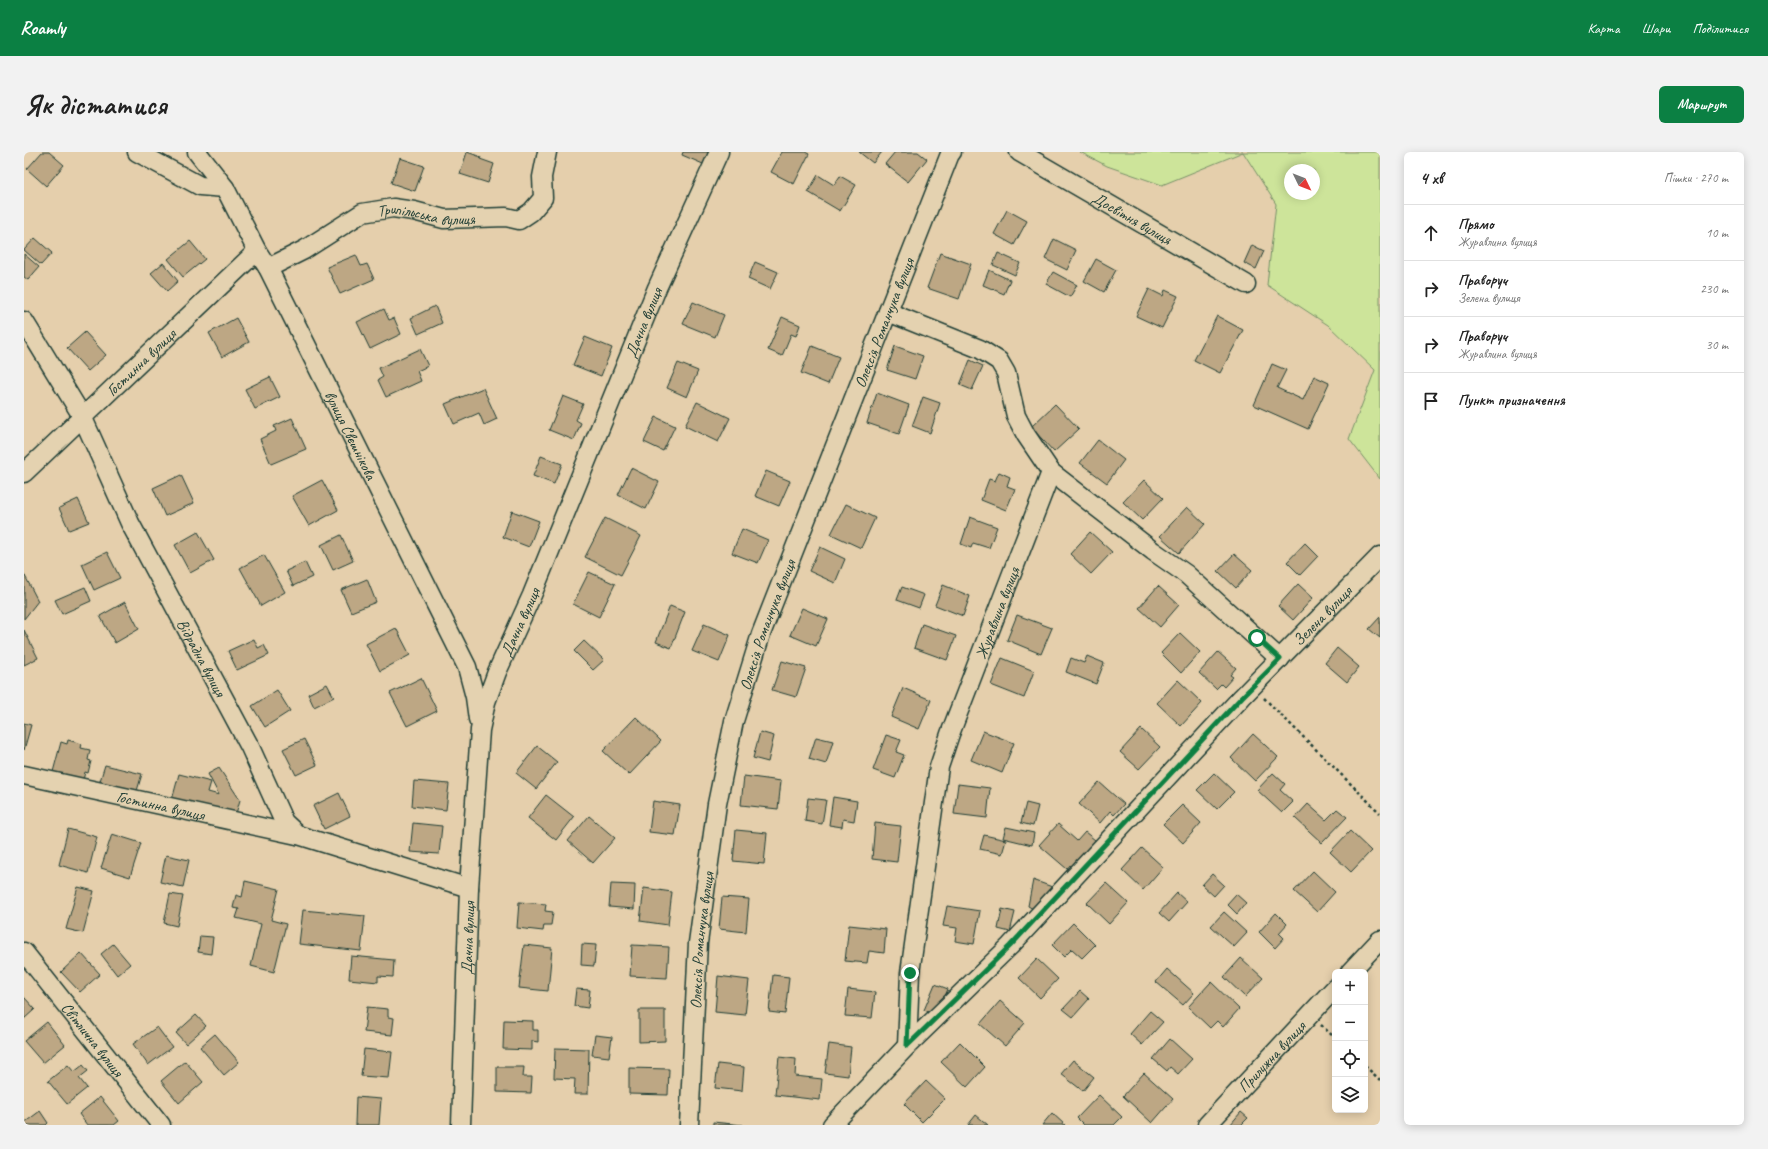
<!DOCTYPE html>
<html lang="uk">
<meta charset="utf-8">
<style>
body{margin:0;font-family:Caveat,sans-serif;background:#f2f2f2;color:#222}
.controls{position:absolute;right:12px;bottom:12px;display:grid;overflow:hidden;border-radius:6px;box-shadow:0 2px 10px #0003}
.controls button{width:36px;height:36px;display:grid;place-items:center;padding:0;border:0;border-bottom:1px solid #e0e0e0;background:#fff;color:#222;font:20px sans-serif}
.compass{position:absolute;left:1260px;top:12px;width:36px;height:36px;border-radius:50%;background:#fff;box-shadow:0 2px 10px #0003;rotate:133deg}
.stop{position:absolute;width:12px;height:12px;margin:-9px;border:3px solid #0b8043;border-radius:50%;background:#fff}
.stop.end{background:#0b8043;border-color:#fff;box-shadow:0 1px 4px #0008}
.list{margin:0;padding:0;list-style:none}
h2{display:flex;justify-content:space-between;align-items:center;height:52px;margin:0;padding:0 16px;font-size:17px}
h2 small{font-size:13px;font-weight:400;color:#767676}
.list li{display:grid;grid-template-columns:26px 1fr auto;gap:12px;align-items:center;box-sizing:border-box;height:56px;padding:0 16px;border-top:1px solid #e0e0e0}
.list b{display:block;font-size:15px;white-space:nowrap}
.list p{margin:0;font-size:13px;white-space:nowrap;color:#767676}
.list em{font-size:13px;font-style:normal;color:#767676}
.icon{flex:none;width:22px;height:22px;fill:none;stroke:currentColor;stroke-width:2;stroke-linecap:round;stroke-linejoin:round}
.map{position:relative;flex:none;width:1356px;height:973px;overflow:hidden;border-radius:6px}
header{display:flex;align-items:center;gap:24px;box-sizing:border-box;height:56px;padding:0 20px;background:#0b8043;color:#fff}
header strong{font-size:19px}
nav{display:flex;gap:22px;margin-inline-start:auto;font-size:14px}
.intro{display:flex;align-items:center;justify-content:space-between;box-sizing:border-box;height:96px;padding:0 24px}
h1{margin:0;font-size:28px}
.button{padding:10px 18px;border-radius:6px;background:#0b8043;color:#fff;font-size:14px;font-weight:700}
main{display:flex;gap:24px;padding:0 24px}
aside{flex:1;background:#fff;border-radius:6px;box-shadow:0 2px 10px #0003}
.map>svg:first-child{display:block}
</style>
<header>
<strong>Roamly</strong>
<nav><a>Карта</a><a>Шари</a><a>Поділитися</a></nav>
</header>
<div class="intro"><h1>Як дістатися</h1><a class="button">Маршрут</a></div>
<main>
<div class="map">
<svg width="1356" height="973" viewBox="0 0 1356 973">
<rect width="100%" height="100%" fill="#e5cfac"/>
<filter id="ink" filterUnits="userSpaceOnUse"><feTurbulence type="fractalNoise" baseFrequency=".025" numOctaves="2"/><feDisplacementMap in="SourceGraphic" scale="8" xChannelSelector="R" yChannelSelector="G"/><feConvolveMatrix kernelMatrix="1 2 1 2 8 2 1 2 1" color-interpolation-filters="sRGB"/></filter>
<g filter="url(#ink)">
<!-- green -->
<path fill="#cde49a" stroke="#769067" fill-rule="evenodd" d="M1056 0H1356V327L1325 287 1351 218 1304 173 1243 133 1252 52 1219 0 1138 33 1083 14ZM1266 18H1290V42H1266Z"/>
<!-- building -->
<g fill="#bda784" stroke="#1f3d34">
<path d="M18 0H25L40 13 22 34 3 17Z"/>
<path d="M443 0 457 5 456 7 470 12 464 31 436 22Z"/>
<path d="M659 0H692L686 15 658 3Z"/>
<path d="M758 0H781L785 2 770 32 747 20Z"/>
<path d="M835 0H858L849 11Z"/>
<path d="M871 0H894L903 7 884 30 861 12Z"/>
<path d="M376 6 400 14 391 39 367 31Z"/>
<path d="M794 23 810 33 816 24 832 33 816 59 784 40Z"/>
<path d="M983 58 1003 69 990 93 970 82Z"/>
<path d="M11 86 28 101 17 113 0 98Z"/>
<path d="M1030 87 1052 98 1043 118 1021 107Z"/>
<path d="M166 89 181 107 159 125 144 107Z"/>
<path d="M1228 93 1240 99 1232 117 1220 111Z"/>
<path d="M916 101 947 112 935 147 903 136Z"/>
<path d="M974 101 996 111 991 123 969 113Z"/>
<path d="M0 102 15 115 4 128 0 125Z"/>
<path d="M332 103 337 114 343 112 350 127 316 142 303 115Z"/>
<path d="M1072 107 1092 118 1080 140 1060 129Z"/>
<path d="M731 110 754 120 746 137 724 127Z"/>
<path d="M139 111 154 129 143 139 127 121Z"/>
<path d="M965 118 986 128 980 142 959 133Z"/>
<path d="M1029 120 1053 133 1046 145 1022 132Z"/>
<path d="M1125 137 1139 144 1141 138 1154 144 1138 176 1112 164Z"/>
<path d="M669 150 700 163 691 185 659 172Z"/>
<path d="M411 154 418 171 394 182 387 166Z"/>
<path d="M360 157 365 168 370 166 377 182 346 197 333 170Z"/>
<path d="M1193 164 1219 178 1196 221 1170 208Z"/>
<path d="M758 165 776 173 772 184 767 182 758 204 744 198Z"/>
<path d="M212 166 225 190 198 205 185 181Z"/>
<path d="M61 180 82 203 64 219 43 196Z"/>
<path d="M561 185 588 196 577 224 549 213Z"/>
<path d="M788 194 815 205 804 232 777 221Z"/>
<path d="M871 194 899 204 891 227 863 218Z"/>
<path d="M396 197 404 214 393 219 397 229 362 245 354 228 359 225 355 216Z"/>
<path d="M946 208 959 214 948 238 936 233Z"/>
<path d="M654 211 674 219 663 245 643 236Z"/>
<path d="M1248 212 1262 218 1253 236 1279 248 1290 224 1305 231 1284 277 1230 253Z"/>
<path d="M246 225 256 245 231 257 221 237Z"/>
<path d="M459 236 473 267 460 273 455 261 430 272 421 252Z"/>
<path d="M853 241 885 253 875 282 843 271Z"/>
<path d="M539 244 559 252 552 268 557 271 550 288 525 278Z"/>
<path d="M899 245 916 251 906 281 888 274Z"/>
<path d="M673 250 706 266 694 290 661 274Z"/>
<path d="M1031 252 1055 277 1030 300 1007 275Z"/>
<path d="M632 265 651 274 639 299 620 290Z"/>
<path d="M268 266 282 297 247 312 236 287 252 279 250 274Z"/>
<path d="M1074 288 1100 308 1083 331 1056 311Z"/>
<path d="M517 304 538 312 530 332 509 324Z"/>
<path d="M607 316 635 330 622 357 594 343Z"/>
<path d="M742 319 766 329 755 354 731 344Z"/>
<path d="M975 320 986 325 983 334 991 337 982 358 957 348 965 327 971 329Z"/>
<path d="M157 323 170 351 141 364 129 336Z"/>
<path d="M298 328 314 358 285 374 268 344Z"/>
<path d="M1120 328 1139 346 1118 368 1099 350Z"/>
<path d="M54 347 65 370 45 378 35 356Z"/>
<path d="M822 352 851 366 837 396 807 382Z"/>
<path d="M1163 355 1181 372 1155 401 1136 384Z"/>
<path d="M488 359 515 369 505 395 479 385Z"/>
<path d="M946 365 973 375 965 396 949 391 947 396 937 392Z"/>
<path d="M581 366 617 384 597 423 561 405Z"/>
<path d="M718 377 744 388 734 411 708 401Z"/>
<path d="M174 380 190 408 166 421 151 393Z"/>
<path d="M1066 380 1088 400 1067 422 1046 402Z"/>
<path d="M317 383 329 409 309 418 297 393Z"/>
<path d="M1281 391 1294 404 1276 423 1263 410Z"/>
<path d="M796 395 821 407 811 431 785 419Z"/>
<path d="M83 400 96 426 70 438 58 412Z"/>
<path d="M1210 402 1228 418 1212 436 1194 419Z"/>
<path d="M240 403 261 440 237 454 216 416Z"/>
<path d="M281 410 288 425 269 434 262 419Z"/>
<path d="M565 420 591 432 575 465 549 452Z"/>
<path d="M0 422 14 449 0 467Z"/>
<path d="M343 427 352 450 327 460 317 438Z"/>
<path d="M1274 432 1289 446 1269 468 1254 454Z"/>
<path d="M919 433 946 444 939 464 911 453Z"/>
<path d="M1134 434 1155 453 1136 475 1115 456Z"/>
<path d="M61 435 67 449 38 462 31 448Z"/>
<path d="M878 435 900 443 895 456 873 448Z"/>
<path d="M101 450 115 477 91 491 76 464Z"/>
<path d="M646 454 661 460 647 496 632 490Z"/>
<path d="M778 456 804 467 792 494 766 483Z"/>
<path d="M993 463 1028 476 1017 502 983 488Z"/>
<path d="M1356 465V486L1345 477Z"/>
<path d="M680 472 706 483 695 510 668 499Z"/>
<path d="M898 472 932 484 923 508 890 496Z"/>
<path d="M372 476 386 503 356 519 342 492Z"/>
<path d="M0 478 14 506 0 513Z"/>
<path d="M1156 481 1176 500 1157 521 1137 501Z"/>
<path d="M230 487 234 496 240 493 245 503 213 518 204 499Z"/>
<path d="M560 489 580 508 569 518 550 499Z"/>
<path d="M1313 496 1335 515 1323 530 1301 511Z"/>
<path d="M1194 500 1212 516 1206 523 1209 525 1200 535 1197 532 1192 537 1175 521Z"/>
<path d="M1063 504 1080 511 1072 532 1042 520 1047 506 1060 511Z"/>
<path d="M978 506 1010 519 1000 546 967 533Z"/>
<path d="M758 509 782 516 772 545 748 538Z"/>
<path d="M397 526 413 559 383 574 366 541Z"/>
<path d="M1154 528 1178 551 1157 574 1133 551Z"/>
<path d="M303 532 310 545 290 555 284 542Z"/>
<path d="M879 536 907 548 895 577 867 565Z"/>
<path d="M253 538 266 559 241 575 228 554Z"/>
<path d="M612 565 637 589 605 623 579 599Z"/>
<path d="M0 571 7 573 0 598Z"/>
<path d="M1117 577 1136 595 1115 617 1096 600Z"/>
<path d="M959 579 990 591 978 621 947 608Z"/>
<path d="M736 580 750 584 744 610 729 606Z"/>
<path d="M1229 582 1254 605 1231 629 1207 606Z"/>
<path d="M862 583 877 588 872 600 880 603 871 626 849 618Z"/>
<path d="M792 585 809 589 802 612 785 607Z"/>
<path d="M280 587 293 613 272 623 259 597Z"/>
<path d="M44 588 58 592 57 596 66 598 64 608 67 609 64 621 61 620 59 628 29 620 37 590 43 592Z"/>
<path d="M513 594 533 610 512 637 492 621Z"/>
<path d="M81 613 118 622 112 642 75 632Z"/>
<path d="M195 616 216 648 211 665 148 648 155 622 187 630 184 640 195 643 184 622Z"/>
<path d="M1190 621 1210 640 1193 657 1173 638Z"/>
<path d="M1249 621 1261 632 1256 638 1269 650 1258 661 1233 638Z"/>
<path d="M720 624 757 629 754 657 717 653Z"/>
<path d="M390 629 425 632 422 658 388 654Z"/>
<path d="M1075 630 1100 652 1090 663 1086 659 1076 671 1055 652Z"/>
<path d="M934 632 966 636 963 666 930 662Z"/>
<path d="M315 641 326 664 300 677 289 654Z"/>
<path d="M522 643 550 665 532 688 504 666Z"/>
<path d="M809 645 833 649 830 669 819 667 818 675 805 673Z"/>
<path d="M784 646 802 648 798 672 781 669Z"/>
<path d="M629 649 656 653 651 683 625 680Z"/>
<path d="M1002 651 1014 654 1009 674 997 671Z"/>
<path d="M1284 652 1302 668 1313 657 1323 665 1298 691 1271 666Z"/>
<path d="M1158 653 1177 671 1159 691 1139 672Z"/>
<path d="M565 664 591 686 569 711 544 689Z"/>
<path d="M389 671 418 674 415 702 386 700Z"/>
<path d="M851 671 877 674 873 710 848 707Z"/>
<path d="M1034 672 1053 689 1061 680 1076 692 1053 719 1046 713 1043 717 1015 693Z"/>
<path d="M982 675 1010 681 1008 693 979 686Z"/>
<path d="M44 677 73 685 64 721 35 713Z"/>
<path d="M712 678 743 681 740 712 709 709Z"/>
<path d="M1326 679 1347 699 1327 720 1306 700Z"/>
<path d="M88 682 117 691 106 725 77 716Z"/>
<path d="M960 683 982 688 978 702 956 697Z"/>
<path d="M1118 696 1139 715 1119 738 1098 718Z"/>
<path d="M142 703 165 708 159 735 136 730Z"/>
<path d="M1289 719 1311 740 1293 760 1270 739Z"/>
<path d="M1188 722 1200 733 1190 744 1178 733Z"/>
<path d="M1009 728 1031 736 1011 758 1004 754Z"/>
<path d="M221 729 255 737 247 768 262 772 250 820 227 814 237 772 212 766 215 757 209 756 212 743 218 745Z"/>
<path d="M1082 731 1104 751 1085 772 1063 751Z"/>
<path d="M587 732 611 733 610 757 585 755Z"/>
<path d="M54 735 70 739 59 781 42 777Z"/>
<path d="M620 736 648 740 644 773 616 769Z"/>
<path d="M1153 741 1163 750 1145 770 1135 761Z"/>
<path d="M146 742 159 744 153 774 140 771Z"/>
<path d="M1212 742 1222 751 1213 762 1203 752Z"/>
<path d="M698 745 725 747 722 780 695 777Z"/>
<path d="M495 750 522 752 521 759 529 760 527 773H520L519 779 493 776Z"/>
<path d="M923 754 956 759 950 792 931 789 933 776 919 774Z"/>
<path d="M978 757 991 760 986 780 974 777Z"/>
<path d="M279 758 341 764 337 799 275 792Z"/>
<path d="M1200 760 1223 781 1210 795 1187 774Z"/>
<path d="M1252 761 1263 772 1255 781 1260 786 1251 796 1235 780Z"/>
<path d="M1049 771 1071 793 1058 806 1048 797 1040 805 1028 793Z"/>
<path d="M825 773 862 777 860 801 845 799 843 811 821 809Z"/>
<path d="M176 784 189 785 187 802 174 800Z"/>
<path d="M89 792 106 812 93 823 77 802Z"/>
<path d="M558 792 572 793 570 814 557 813Z"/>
<path d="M500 793 528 796 524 839 495 836Z"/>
<path d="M608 793 645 795 643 826 606 824Z"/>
<path d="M57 801 76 822 56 840 37 820Z"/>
<path d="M327 804 370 808 369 825 354 824V830L325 827Z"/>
<path d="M1217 806 1239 826 1221 845 1200 825Z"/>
<path d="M1013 807 1034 827 1016 846 995 826Z"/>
<path d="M1143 817 1170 841 1159 853 1132 830Z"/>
<path d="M749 823 765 825 761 862 745 860Z"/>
<path d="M694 824 725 828 721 863 691 860Z"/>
<path d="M1187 830 1215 857 1199 875 1193 869 1186 876 1164 855Z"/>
<path d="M911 832 924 837 913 863 900 858Z"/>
<path d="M552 837 566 838 564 856 550 854Z"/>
<path d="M824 837 851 840 848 866 821 864Z"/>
<path d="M1056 839 1065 847 1049 865 1039 857Z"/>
<path d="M0 845 11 857 0 867Z"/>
<path d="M976 849 1001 871 981 894 956 872Z"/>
<path d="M343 855 364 857V865L370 866 368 883 340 880Z"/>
<path d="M615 858H641V889L615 890Z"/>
<path d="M1126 859 1139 870 1118 893 1106 882Z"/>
<path d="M172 863 182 874 162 892 152 881Z"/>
<path d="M480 868 509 869V878H514V890L508 889V898L479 897Z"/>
<path d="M23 870 41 893 19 911 0 889Z"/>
<path d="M133 875 148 895 124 913 109 892Z"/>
<path d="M191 882 215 910 200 923 176 895Z"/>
<path d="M571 883 588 885 585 905 568 903Z"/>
<path d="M1146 887 1168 907 1154 922 1146 915 1143 919 1129 907Z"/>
<path d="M936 890 961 915 943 935 917 910Z"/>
<path d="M805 892 827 895 824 924 801 921Z"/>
<path d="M531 896 565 897 564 942H550L551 927 530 926Z"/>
<path d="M340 897 368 900 365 926 337 924Z"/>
<path d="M755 905 772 907 771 924 798 927 796 948 751 943Z"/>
<path d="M1049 908 1070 925 1059 939 1037 922Z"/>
<path d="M161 909 179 930 155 951 137 929Z"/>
<path d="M694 912 720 915 718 939 691 936Z"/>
<path d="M44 913 50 920 59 913 64 919 55 926 63 936 43 952 24 929Z"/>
<path d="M473 915H500L499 925H508L507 941 473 940Z"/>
<path d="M605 916 645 917 644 943 605 942Z"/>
<path d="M1120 921 1149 947 1128 971 1099 944Z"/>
<path d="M902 929 921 947 898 970 880 952Z"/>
<path d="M1075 943 1098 965 1090 973H1060L1053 966Z"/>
<path d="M76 945 95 969 90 973H63L55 962Z"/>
<path d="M332 945 357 947 355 973H331Z"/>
<path d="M16 959 24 971 22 973H0V971Z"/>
<path d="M1217 960 1224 966 1217 973H1206Z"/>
<path d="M1028 961 1041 973H1018Z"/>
<path d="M952 963 964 973H944Z"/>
<path d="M689 970 719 973H689Z"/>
</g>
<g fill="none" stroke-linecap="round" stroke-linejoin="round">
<!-- street casing -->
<g stroke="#1f3d34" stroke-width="21">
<g id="street">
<path d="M113 0 176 34 201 36"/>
<path id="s1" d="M173 0 201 36 233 99 244 116 443 515 451 545 454 567"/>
<path id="s2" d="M995 0 1222 132"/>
<path id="s3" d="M244 116 280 98 338 61 369 56 390 59 420 67 482 65 495 68 507 60 519 46 518 25 523 0"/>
<path d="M864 160 956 197 975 209 982 221 992 264 1002 283 1027 320"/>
<path id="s4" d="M0 169 58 264 106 371 226 595 260 670 274 683 445 736"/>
<path id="s5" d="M0 321 233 99"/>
<path id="s6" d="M0 623 273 683"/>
<path id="s7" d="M0 800 137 973"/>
<path d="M1326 820 1356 788"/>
<path id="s8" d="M883 894 886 821 915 615 926 582 1027 320 1129 399 1162 422 1256 507"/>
<path id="s9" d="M437 973 445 736 456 578 462 550 473 520 508 443 633 136 695 0"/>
<path id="s10" d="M665 973 674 791 693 652 710 569 737 482 926 2 928 0"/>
<path id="s11" d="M808 973 883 894 986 794 1218 545 1356 404"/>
<path id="s12" d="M1183 973 1311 836"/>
</g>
</g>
<!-- path -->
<g stroke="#1f3d34" stroke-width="2.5" stroke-dasharray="3 3" stroke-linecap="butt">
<path d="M1240 546 1356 661"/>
<path d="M1297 873 1311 886"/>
<path d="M1341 914 1356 928"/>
</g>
<!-- street -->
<use href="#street" stroke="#e4d2b0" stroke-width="18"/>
</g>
</g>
<g fill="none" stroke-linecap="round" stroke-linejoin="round" filter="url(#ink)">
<!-- route -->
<path stroke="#0b8043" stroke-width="5" d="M886 821 883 894 986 794 1218 545 1256 507 1233 486"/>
</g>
<g text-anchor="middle" stroke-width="3.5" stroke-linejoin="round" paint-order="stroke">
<!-- street labels -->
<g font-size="16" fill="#1f3d34" stroke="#e4d2b0">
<text dy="6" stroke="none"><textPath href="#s3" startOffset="174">Трипільська вулиця</textPath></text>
<text dy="6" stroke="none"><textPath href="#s2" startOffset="131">Досвітня вулиця</textPath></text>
<text dy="6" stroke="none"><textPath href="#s9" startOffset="835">Дачна вулиця</textPath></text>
<text dy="6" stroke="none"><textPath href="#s10" startOffset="833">Олексія Романчука вулиця</textPath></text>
<text dy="6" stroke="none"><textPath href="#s5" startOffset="161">Гостинна вулиця</textPath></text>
<text dy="6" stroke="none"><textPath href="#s1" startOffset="323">вулиця Свєшнікова</textPath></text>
<text dy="6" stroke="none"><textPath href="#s8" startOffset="446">Журавлина вулиця</textPath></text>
<text dy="6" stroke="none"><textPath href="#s11" startOffset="707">Зелена вулиця</textPath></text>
<text dy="6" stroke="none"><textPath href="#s9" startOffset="511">Дачна вулиця</textPath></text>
<text dy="6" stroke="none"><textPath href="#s10" startOffset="509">Олексія Романчука вулиця</textPath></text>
<text dy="6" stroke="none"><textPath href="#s4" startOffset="381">Відрадна вулиця</textPath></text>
<text dy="6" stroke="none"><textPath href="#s6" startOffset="140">Гостинна вулиця</textPath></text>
<text dy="6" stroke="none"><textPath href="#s9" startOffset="187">Дачна вулиця</textPath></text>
<text dy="6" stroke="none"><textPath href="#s10" startOffset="185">Олексія Романчука вулиця</textPath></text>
<text dy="6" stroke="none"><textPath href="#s7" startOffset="111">Світлична вулиця</textPath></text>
<text dy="6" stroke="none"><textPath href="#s12" startOffset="94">Прилужна вулиця</textPath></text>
</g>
</g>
</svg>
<div class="controls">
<button>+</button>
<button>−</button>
<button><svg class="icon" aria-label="locate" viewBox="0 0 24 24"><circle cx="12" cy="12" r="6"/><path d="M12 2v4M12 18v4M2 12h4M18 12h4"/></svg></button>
<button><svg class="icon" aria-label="layers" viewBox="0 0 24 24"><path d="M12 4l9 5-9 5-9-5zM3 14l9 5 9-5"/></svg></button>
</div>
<svg class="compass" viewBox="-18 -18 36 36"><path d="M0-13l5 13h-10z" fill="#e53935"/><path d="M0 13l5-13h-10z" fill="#767676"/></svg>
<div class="stop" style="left:1233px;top:486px"></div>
<div class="stop end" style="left:886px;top:821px"></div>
</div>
<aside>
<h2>4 хв<small>Пішки · 270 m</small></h2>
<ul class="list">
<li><svg class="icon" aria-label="ahead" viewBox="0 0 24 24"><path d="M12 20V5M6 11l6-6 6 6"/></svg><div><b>Прямо</b><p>Журавлина вулиця</p></div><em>10 m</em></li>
<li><svg class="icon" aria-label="right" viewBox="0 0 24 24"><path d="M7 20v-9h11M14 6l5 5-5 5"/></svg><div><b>Праворуч</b><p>Зелена вулиця</p></div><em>230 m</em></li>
<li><svg class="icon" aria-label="right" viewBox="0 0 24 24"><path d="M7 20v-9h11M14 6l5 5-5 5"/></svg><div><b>Праворуч</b><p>Журавлина вулиця</p></div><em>30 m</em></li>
<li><svg class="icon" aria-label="arrive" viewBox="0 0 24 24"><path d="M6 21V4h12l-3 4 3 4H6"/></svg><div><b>Пункт призначення</b></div></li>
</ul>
</aside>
</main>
